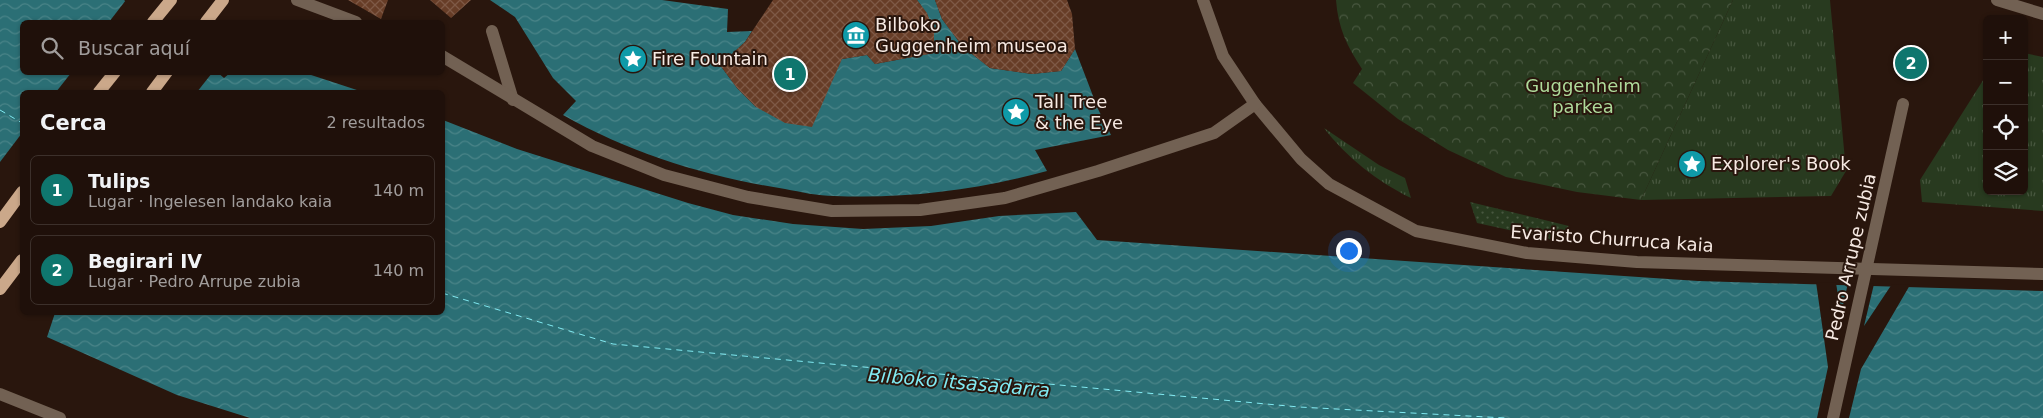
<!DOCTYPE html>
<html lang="es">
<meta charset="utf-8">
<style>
body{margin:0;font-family:"DejaVu Sans",sans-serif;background:#271913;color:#f1f3f6}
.controls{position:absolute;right:15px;top:15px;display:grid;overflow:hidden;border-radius:8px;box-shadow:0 1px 4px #0004}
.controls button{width:45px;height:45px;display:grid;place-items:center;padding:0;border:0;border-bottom:1px solid #3c302b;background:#1f100a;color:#f1f3f6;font:25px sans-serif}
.you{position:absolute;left:1348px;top:250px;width:18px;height:18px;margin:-12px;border:4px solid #fff;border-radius:50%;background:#1a73e8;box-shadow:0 0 0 8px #1a73e833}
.badge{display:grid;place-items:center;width:32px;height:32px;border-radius:50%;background:#0f766e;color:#fff;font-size:16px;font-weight:700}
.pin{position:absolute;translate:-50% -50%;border:2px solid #fff;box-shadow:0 1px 5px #0006}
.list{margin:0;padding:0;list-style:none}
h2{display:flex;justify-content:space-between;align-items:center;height:65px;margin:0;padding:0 20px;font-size:21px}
h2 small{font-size:16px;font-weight:400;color:#a19d9c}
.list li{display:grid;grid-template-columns:32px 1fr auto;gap:15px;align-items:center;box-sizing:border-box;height:70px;margin:0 10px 10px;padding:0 10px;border:1px solid #3c302b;border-radius:8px}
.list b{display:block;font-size:19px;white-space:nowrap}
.list p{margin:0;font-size:16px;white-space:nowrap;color:#a19d9c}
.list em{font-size:16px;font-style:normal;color:#a19d9c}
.icon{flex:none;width:28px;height:28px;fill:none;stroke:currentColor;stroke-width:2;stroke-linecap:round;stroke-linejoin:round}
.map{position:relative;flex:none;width:2043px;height:418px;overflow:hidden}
.search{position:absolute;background:#1f100a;box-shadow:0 1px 4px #0004;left:20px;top:20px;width:425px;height:55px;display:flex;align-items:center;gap:12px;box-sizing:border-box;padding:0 18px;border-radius:8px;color:#a19d9c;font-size:19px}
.panel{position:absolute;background:#1f100a;box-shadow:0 1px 4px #0004;left:20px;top:90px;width:425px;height:225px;border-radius:8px}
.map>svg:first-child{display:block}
</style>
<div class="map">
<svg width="2043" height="418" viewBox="0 0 2043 418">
<defs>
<pattern id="grass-tufts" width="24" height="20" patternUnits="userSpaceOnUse" patternTransform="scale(1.25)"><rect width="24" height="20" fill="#283a1f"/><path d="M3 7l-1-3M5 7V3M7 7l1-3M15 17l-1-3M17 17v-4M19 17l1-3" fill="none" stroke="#48573f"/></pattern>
<pattern id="park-crowns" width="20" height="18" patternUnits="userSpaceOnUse" patternTransform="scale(1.25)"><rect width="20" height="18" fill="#283a1f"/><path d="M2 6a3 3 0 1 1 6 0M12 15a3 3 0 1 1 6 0" fill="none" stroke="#48573f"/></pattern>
<pattern id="garden-dots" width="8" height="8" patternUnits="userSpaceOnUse" patternTransform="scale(1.25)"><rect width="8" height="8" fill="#283a1f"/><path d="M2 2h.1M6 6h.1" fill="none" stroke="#48573f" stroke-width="1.8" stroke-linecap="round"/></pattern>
<pattern id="water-waves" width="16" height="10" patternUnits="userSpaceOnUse" patternTransform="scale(1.25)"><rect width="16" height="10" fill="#2b6f75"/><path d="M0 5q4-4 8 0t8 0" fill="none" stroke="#4a8488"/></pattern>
<pattern id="building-cross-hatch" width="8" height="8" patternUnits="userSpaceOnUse" patternTransform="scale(1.25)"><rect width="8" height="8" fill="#673d27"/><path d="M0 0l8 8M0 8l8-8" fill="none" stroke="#7e5946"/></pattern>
</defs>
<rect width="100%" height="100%" fill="#29160d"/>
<!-- grass -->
<g fill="url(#grass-tufts)">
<path d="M1733 0H1830L1846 171 1831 196 1641 200Z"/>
<path d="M2024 53 2043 57V211L1922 202 1920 180 1987 74V191H2024Z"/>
<path d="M1324 128 1379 165 1405 178 1411 198C1378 182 1346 157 1324 128Z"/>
</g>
<!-- park -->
<path fill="url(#park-crowns)" d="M1336 0H1733L1641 200 1577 192 1506 177 1448 150 1398 119 1353 83 1362 69C1347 46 1338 28 1336 0Z"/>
<!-- garden -->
<path fill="url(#garden-dots)" d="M1470 202 1569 226 1554 240 1477 223Z"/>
<!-- water -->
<g fill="url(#water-waves)">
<path d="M0 0H124L150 22H22V72H217L224 78 230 73H305L363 92H22V288L0 277Z"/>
<path d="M490 0H662L728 9 727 32 752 31 745 42 720 65 737 88 756 107 842 59 867 55 875 64 934 53C934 28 932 20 917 0H935L942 19 963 47 990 68 1032 74 1061 71 1075 49 1098 109 1111 135 1035 150 1047 171C977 190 907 199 834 196 818 196 801 192 785 189 708 177 632 154 563 115L576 101 553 78 515 17Z"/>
<path d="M443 120 517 149 688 203 733 215 793 224 863 229 931 226 999 216 1076 212 1097 240 1698 281 2043 291V418H250L177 395 47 337 55 313 442 312Z"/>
</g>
<!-- pier -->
<g fill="#29160d">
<path d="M126 0H128L152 22H109Z"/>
<path d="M71 73H212L197 92H56Z"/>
<path d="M22 133V290L0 280V162Z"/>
<path d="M1816 282 1836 283 1841 314 1848 283 1874 284 1864 326 1892 284 1910 285 1861 369 1849 418H1817L1828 367Z"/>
</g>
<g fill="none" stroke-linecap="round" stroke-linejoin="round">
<!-- ferry -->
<g stroke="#81eaf2" stroke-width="1" stroke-dasharray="6 5" stroke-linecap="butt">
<path d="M0 110 22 123"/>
<path d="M442 293 613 344 1299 407 1506 418"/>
</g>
</g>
<!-- building -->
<g fill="url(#building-cross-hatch)">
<path d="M348 0H388L381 19Z"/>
<path d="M430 0H471L451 18Z"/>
<path d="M773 0H917L927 13 934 32V53L875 64 867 55 842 59 812 127 785 123 756 107 737 88 720 65 745 42Z"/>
<path d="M935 0H1067L1072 14 1075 49 1061 71 1032 74 990 68 963 47 942 19Z"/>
</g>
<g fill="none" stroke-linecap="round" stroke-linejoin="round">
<!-- street -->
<g stroke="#726153" stroke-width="12">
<path d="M297 0 356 22"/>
<path d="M1203 0 1223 56 1255 104 1301 159 1329 184 1416 231 1527 253 1637 262 2043 274"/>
<path d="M1997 0 2043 14"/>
<path d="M492 31 513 100"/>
<path d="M442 56 592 146 664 175 748 197 832 211 920 210 1005 198 1098 171 1214 133 1255 104"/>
<path d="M0 394 60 418"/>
</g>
<!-- primary -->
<g stroke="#cba88a" stroke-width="12">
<path d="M153 22 171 0"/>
<path d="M206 22 223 0"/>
<path d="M99 92 115 72"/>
<path d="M152 92 167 72"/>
<path d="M0 222 22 192"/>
<path d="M0 289 22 260"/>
</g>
<!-- street-bridge -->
<path stroke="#726153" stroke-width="12" d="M1833 418 1903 104"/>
</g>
<!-- icons -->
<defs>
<g id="museum-disc" transform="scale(1.4375)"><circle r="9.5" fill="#0f9aa8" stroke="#29160d"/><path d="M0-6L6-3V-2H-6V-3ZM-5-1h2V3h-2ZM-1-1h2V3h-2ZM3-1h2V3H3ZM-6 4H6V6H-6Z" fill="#fff"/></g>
<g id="sight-disc" transform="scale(1.4375)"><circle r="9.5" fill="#0f9aa8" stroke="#29160d"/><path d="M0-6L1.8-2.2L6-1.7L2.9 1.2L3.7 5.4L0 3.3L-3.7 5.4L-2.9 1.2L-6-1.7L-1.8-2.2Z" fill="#fff"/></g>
</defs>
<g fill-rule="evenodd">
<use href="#museum-disc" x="856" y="35"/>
<use href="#sight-disc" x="633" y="59"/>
<use href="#sight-disc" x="1016" y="112"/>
<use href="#sight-disc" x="1692" y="164"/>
</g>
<g text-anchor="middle" stroke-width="4" stroke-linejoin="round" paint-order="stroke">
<!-- poi labels -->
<g font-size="18" fill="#f7eae3" stroke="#29160d" text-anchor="start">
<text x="875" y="31">Bilboko<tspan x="875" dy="21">Guggenheim museoa</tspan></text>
<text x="652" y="65">Fire Fountain</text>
<text x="1035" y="108">Tall Tree<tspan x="1035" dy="21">&amp; the Eye</tspan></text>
<text x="1711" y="170">Explorer's Book</text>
</g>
<!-- park labels -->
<g font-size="18" fill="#aeda9a" stroke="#29160d">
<text x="1583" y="92">Guggenheim<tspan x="1583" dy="21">parkea</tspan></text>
</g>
<!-- street labels -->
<g font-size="18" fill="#f7eae3" stroke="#29160d">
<text transform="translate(1612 239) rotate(4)" y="6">Evaristo Churruca kaia</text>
<text transform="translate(1851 257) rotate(-77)" y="6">Pedro Arrupe zubia</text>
</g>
<!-- water labels -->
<g font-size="19" font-style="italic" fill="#81eaf2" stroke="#29160d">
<text transform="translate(959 382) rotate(5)" y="7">Bilboko itsasadarra</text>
</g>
</g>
</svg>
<div class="controls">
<button>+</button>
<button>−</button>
<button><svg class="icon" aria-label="locate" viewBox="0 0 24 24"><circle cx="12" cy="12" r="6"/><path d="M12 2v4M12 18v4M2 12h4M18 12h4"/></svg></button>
<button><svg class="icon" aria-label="layers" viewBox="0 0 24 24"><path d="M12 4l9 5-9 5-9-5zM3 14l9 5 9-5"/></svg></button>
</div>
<div class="you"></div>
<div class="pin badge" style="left:790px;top:74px">1</div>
<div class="pin badge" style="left:1911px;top:63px">2</div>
<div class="search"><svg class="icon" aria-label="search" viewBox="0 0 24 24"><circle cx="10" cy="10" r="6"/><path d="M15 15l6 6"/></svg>Buscar aquí</div>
<section class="panel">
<h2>Cerca<small>2 resultados</small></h2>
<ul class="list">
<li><span class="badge">1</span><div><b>Tulips</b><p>Lugar · Ingelesen landako kaia</p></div><em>140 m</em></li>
<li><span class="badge">2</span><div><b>Begirari IV</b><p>Lugar · Pedro Arrupe zubia</p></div><em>140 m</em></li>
</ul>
</section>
</div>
